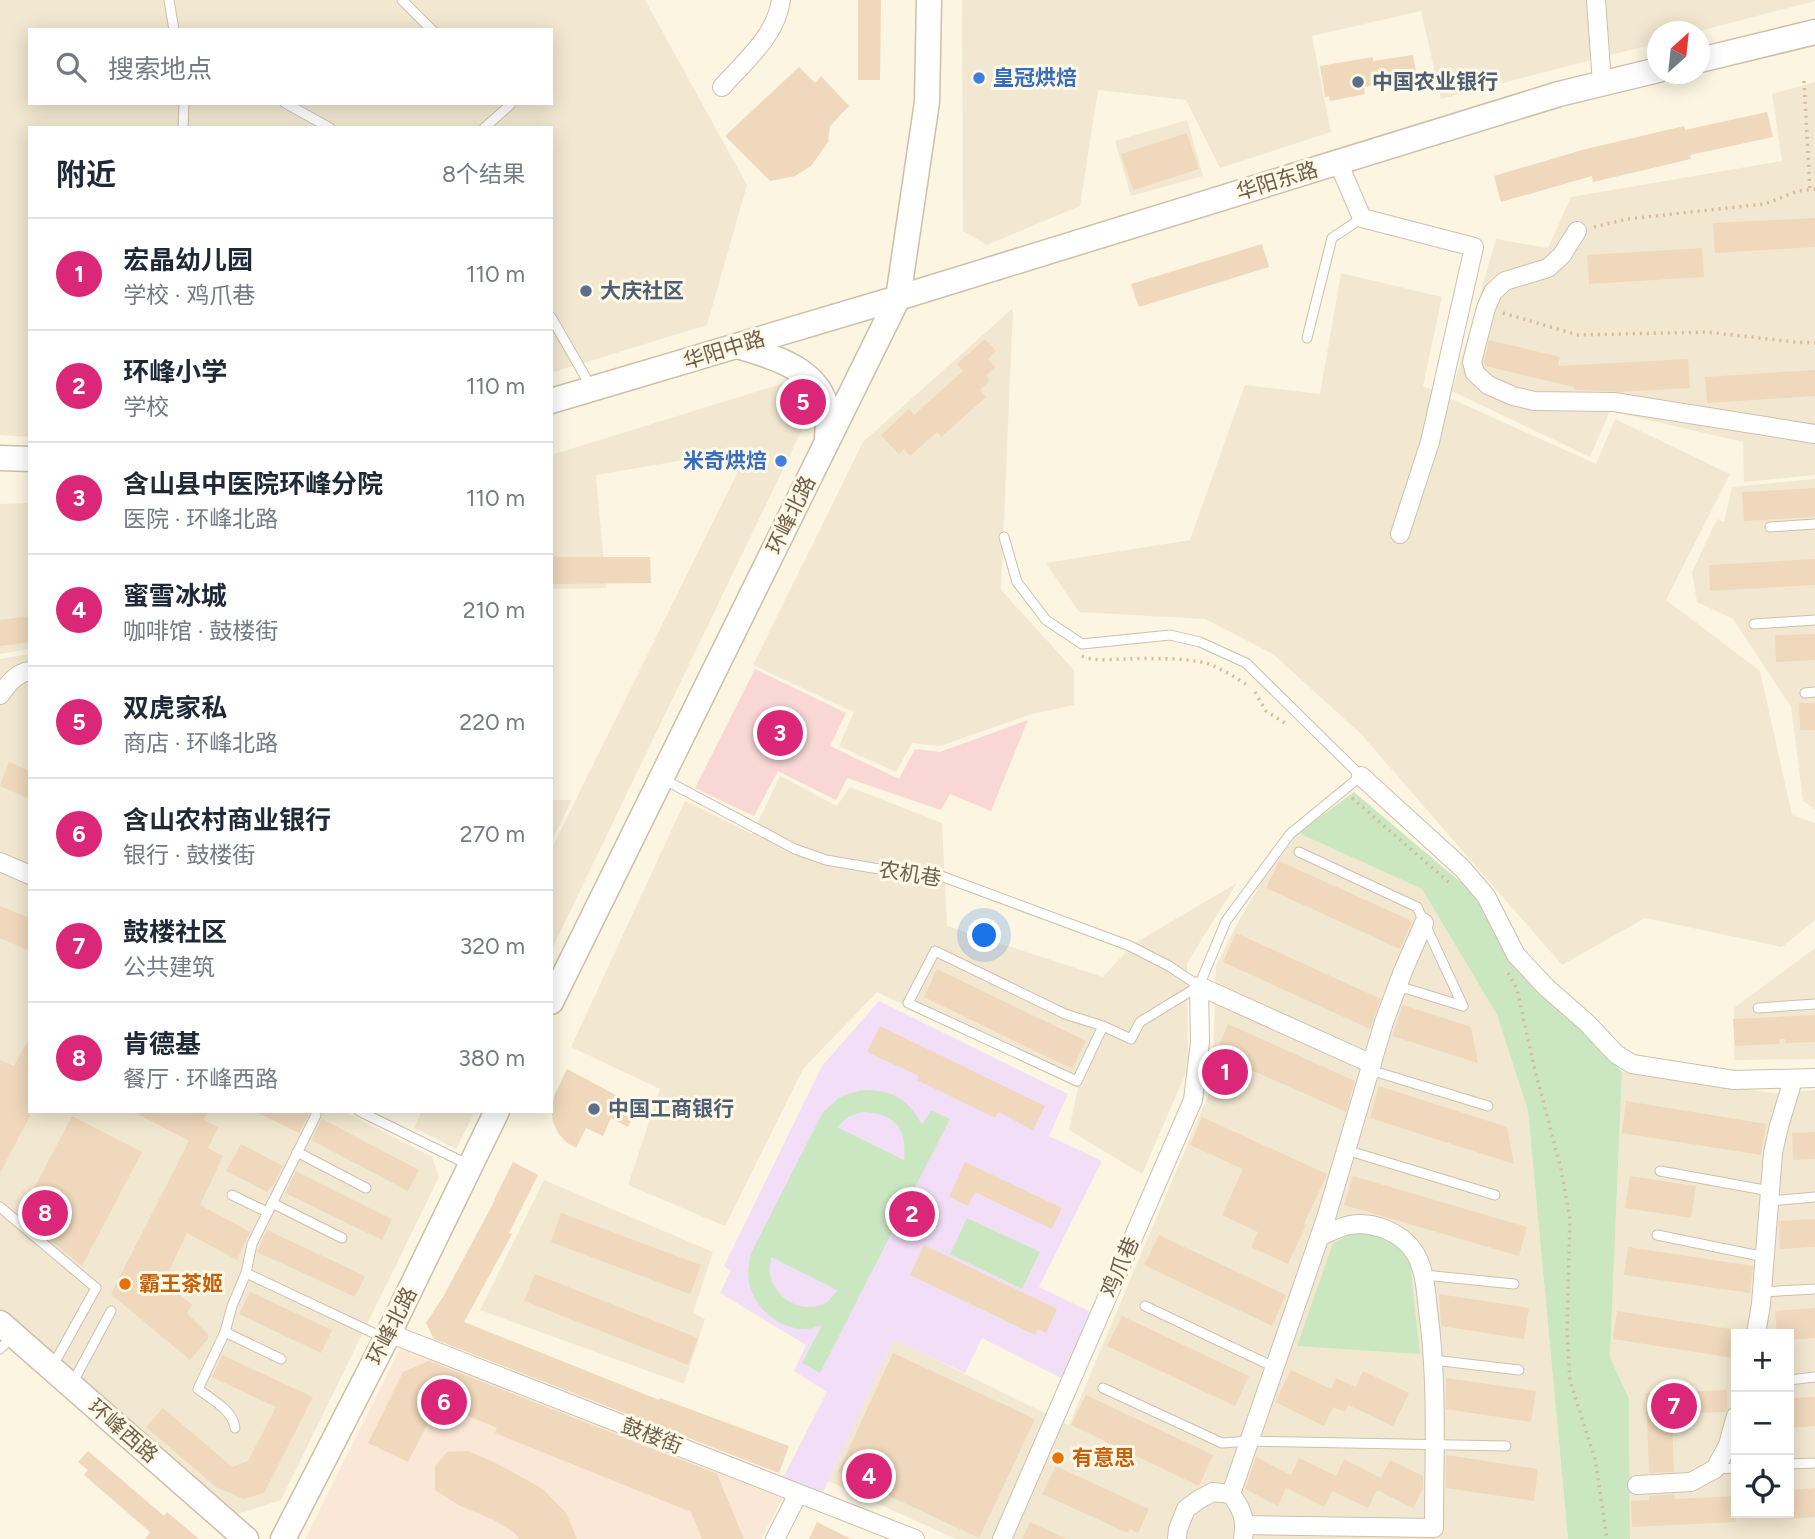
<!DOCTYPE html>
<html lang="zh">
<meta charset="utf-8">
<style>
body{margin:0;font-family:Figtree,"Noto Sans SC",sans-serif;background:#f6f6f7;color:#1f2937}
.controls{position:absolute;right:21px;bottom:21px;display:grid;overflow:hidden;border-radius:0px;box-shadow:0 4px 18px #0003}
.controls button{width:63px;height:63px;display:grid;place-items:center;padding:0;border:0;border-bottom:2px solid #e0e1e3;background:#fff;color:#1f2937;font:35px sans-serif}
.compass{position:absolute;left:1647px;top:21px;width:63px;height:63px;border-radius:50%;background:#fff;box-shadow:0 4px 18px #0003;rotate:27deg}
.you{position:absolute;left:985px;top:936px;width:24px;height:24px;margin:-18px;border:5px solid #fff;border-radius:50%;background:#1a73e8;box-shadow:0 0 0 10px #1a73e833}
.badge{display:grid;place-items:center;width:46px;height:46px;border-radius:50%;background:#db2777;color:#fff;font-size:23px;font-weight:700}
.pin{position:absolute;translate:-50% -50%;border:4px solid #fff;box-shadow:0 2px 7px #0006}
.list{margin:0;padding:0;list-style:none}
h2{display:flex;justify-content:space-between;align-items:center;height:91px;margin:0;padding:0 28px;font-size:30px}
h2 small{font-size:23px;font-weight:400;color:#747a83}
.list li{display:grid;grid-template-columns:46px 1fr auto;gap:21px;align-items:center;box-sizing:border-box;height:112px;padding:0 28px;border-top:2px solid #e0e1e3}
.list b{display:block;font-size:26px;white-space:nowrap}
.list p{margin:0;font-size:23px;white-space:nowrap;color:#747a83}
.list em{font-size:23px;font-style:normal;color:#747a83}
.icon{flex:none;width:38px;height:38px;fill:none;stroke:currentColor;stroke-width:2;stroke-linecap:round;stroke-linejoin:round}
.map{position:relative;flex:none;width:1815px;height:1539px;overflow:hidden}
.search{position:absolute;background:#fff;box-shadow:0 4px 18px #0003;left:28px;top:28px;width:525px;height:77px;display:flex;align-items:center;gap:18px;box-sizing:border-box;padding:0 24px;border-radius:0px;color:#747a83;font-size:26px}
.panel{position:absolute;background:#fff;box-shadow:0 4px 18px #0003;left:28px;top:126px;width:525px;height:987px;border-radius:0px}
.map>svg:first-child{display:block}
</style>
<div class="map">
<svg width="1815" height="1539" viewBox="0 0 1815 1539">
<rect width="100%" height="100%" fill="#fbf5e2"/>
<!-- residential -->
<g fill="#f2e8d1" fill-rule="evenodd">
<path d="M0 0H645L747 185 707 325 551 373V128H30V437L0 435ZM30 30H551V103H30Z"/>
<path d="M962 0H1815V1L1699 31 1658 32 1657 43 1441 99 1421 11 1312 36 1331 132 1220 168 1186 100 1098 90 1080 206 987 245 963 231Z"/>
<path d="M1815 82V475L1744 482 1743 442 1610 411 1590 457 1452 391 1496 239 1548 248 1571 197 1782 161 1772 94Z"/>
<path d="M1187 120 1203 176 1131 196 1115 141Z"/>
<path d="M1341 273 1442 297 1423 386 1596 464 1615 419 1730 474 1666 600 1760 671 1792 815 1815 823V920L1782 947 1645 918 1562 965 1361 734 1273 654 1205 619 1079 612 1046 563 1190 540 1245 385 1320 394Z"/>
<path d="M1013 308 1001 590 1074 670V705L1032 714 940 746 912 743 896 772 839 746 854 712 753 665 863 442Z"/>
<path d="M804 377 815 403 551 951V850L749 449 596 475 606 588 551 589V455Z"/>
<path d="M1815 479V809L1803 801 1791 707 1733 619 1697 602 1692 572 1717 519 1724 522 1732 487Z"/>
<path d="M30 503V649L0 654V504Z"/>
<path d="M30 654V1111H343L432 1157 439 1177 281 1500 235 1515 0 1310V659Z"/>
<path d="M780 776 837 806 850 787 942 823 947 926 1103 977 1133 944 1237 883 1187 963 1188 1068 1142 1174 1069 1130 1078 1088 877 992 803 1069 725 1226 628 1185 660 1089 571 1047 685 801 752 834Z"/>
<path d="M551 800H572L551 842Z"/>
<path d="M1298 833 1422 889 1497 1015 1528 1111 1568 1539H956L828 1481 894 1339 1069 1425 1212 1086 1216 966 1238 922 1263 880Z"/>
<path d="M1815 948V1059L1734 1060V1008Z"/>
<path d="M1622 1072 1774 1093 1815 1090V1539H1630L1629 1399 1610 1357ZM1736 1334H1789V1513H1736Z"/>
<path d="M422 1111H475L456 1149 414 1128Z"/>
<path d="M544 1180 713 1252 693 1313 705 1319 684 1384 480 1310Z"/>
</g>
<!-- commercial -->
<path fill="#fbe7d6" d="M402 1345 785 1493 761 1539H305Z"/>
<!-- education -->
<path fill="#f2dff7" d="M879 1001 1068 1094 1049 1136 1102 1161 1039 1287 1095 1314 1063 1379 982 1338 965 1373 894 1340 822 1494 783 1478 827 1392 794 1371 806 1345 720 1293 731 1271 724 1266 822 1066Z"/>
<!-- medical -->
<path fill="#f8d7d5" d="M755 669 846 713 830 746 899 779 915 749 940 752 1028 720 991 811 950 794 941 810 847 778 836 800 778 771 754 816 695 788Z"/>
<!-- green -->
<g fill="#cbe7c1" fill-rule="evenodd">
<path d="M1354 792 1470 890 1511 956 1622 1072 1610 1357 1629 1399 1630 1539H1568L1528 1111 1497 1015 1422 889 1298 833Z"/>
<path d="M861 1090C892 1090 907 1097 922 1125L931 1110 950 1119 820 1373 802 1363 822 1325C817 1326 811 1329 806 1329 776 1330 748 1303 748 1272 748 1267 750 1261 750 1255L823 1112 840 1097ZM862 1112C895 1113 907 1128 904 1160L837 1127 848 1117ZM771 1257 837 1290 838 1291C834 1294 830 1300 826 1303 803 1315 774 1299 770 1274 769 1269 771 1262 771 1257Z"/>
<path d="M967 1218 1040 1252 1022 1289 950 1254Z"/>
<path d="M1366 1232 1383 1237 1399 1248 1410 1263 1420 1354 1297 1346 1333 1243 1348 1235Z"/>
</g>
<!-- building -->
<g fill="#efd8bb">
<path d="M858 0H881L880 80H858Z"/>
<path d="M1413 55 1417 78 1364 87 1365 94 1330 101 1329 96 1325 97 1320 66 1373 57V61Z"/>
<path d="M799 67 815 83 821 76 849 106 830 126 828 142 811 166 795 176 770 181 725 136Z"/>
<path d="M1767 112 1773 137 1690 155 1691 159 1593 182 1592 176 1501 202 1494 176 1586 149 1684 126 1685 130Z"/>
<path d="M1187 133 1199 169 1133 190 1121 154Z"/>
<path d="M1815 218V247L1715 253 1713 223Z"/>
<path d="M1262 244 1269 267 1139 307 1131 284Z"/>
<path d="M1702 248 1704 277 1589 284 1587 255Z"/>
<path d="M985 339 996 351 988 359 995 367 986 376 990 380 980 390 986 397 941 437 937 432 910 456 904 449 899 454 881 435 909 409 914 415 963 371 957 364Z"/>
<path d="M1489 340 1560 357 1558 366 1688 359 1690 388 1622 392 1575 390 1574 387 1485 366 1484 362Z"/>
<path d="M1815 370V396L1707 403 1705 377Z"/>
<path d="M1815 488V517L1744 521 1742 492Z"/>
<path d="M551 557H650L651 583 551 584Z"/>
<path d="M1815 559V585L1710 591 1709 565Z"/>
<path d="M30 616V642L0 646V620Z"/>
<path d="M1815 634V660L1776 662 1775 635Z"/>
<path d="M1799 703H1815V730H1800Z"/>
<path d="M9 762 30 771V799L0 786Z"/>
<path d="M1279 861 1412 921 1400 949 1266 888Z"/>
<path d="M0 906 30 918V951L0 938Z"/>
<path d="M1236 933 1381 999 1370 1029 1223 962Z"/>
<path d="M937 969 1086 1041 1072 1069 924 997Z"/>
<path d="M1403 1005 1471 1027 1478 1063 1392 1036Z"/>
<path d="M1815 1015V1042L1785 1043V1039H1780L1779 1044 1735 1046 1733 1019Z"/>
<path d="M1228 1024 1355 1081 1346 1112 1215 1054Z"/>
<path d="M880 1026 1045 1106 1033 1130 998 1112 995 1118 917 1080 919 1076 867 1052Z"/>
<path d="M30 1037V1116L0 1173V1060L14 1066Z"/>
<path d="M567 1069 638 1107 628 1127 611 1118 603 1136 586 1128 576 1148 566 1142 558 1133 553 1122 551 1108 555 1094Z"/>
<path d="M1379 1086 1507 1127 1514 1164 1370 1118Z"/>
<path d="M1626 1101 1766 1124 1761 1155 1622 1133Z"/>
<path d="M132 1111H208L204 1120 218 1127 208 1148 223 1156 200 1205 250 1232 237 1260 187 1233 164 1281 192 1305 187 1313 208 1334V1339L190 1360 111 1294 189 1141Z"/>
<path d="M254 1111H308L310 1112 299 1133Z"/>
<path d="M72 1116 142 1152 82 1266 20 1215Z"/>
<path d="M1202 1117 1327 1174 1304 1224 1306 1225 1288 1264 1251 1247 1258 1232 1222 1215 1243 1169 1190 1145Z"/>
<path d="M322 1119 419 1170 408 1191 311 1140Z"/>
<path d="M1815 1132V1159L1793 1160 1792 1133Z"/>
<path d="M241 1144 283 1166 273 1186H271L267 1192 226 1171Z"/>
<path d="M513 1162 538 1175 509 1233 512 1234 464 1322 659 1400 660 1398 789 1446 779 1473 434 1339 426 1323 443 1297 495 1200H494Z"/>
<path d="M965 1162 1062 1208 1052 1229 975 1192 968 1206 949 1197Z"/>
<path d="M296 1171 392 1219 382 1240 285 1193Z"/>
<path d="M1353 1176 1527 1227 1519 1256 1344 1205Z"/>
<path d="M1630 1176 1696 1186 1691 1218 1625 1208Z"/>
<path d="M561 1213 701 1265 690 1294 551 1242Z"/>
<path d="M1815 1219V1247L1780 1249 1779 1221Z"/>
<path d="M267 1230 365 1276 355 1297 257 1252Z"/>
<path d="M1159 1235 1286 1295 1272 1326 1144 1265Z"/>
<path d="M924 1245 1057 1309 1046 1333 1038 1329 1035 1335 910 1275Z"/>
<path d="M1628 1247 1753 1266 1750 1293 1624 1275Z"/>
<path d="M535 1274 698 1338 688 1365 524 1301Z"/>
<path d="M250 1292 332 1330 321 1353 239 1314Z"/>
<path d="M1439 1294 1529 1308 1524 1339 1441 1326Z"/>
<path d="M1815 1308V1338L1789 1340V1334H1777L1775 1311Z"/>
<path d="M1617 1311 1737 1330 1733 1358 1613 1339Z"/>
<path d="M1122 1316 1249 1376 1235 1406 1107 1346Z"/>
<path d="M893 1353 1035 1419 979 1538 838 1472Z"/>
<path d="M222 1355 313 1397 264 1493 244 1499 216 1487 146 1427 163 1408 232 1467 248 1461 276 1407 212 1377Z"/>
<path d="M429 1361 717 1474 744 1539H702L691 1512 495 1433 497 1428 464 1414 434 1428 433 1413 408 1462 368 1443 403 1372Z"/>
<path d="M1291 1370 1331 1389 1336 1378 1356 1387 1363 1371 1409 1393 1393 1426 1348 1405 1345 1412 1333 1407 1324 1426 1275 1402Z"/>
<path d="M1446 1378 1536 1391 1531 1422 1446 1409Z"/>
<path d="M1727 1390V1409L1725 1412 1697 1413V1422H1672L1674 1472 1649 1473 1646 1393Z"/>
<path d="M1086 1395 1213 1455 1199 1486 1071 1425Z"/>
<path d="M1815 1397V1426L1789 1428V1398Z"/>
<path d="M88 1451 164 1516 167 1512 199 1539H145L150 1532 84 1475 88 1470 78 1462Z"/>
<path d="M467 1451 494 1462 543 1489 566 1513 577 1539H519L515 1533 494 1520 460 1506 435 1490V1466L447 1452Z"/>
<path d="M1446 1455 1538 1469 1534 1501 1446 1488Z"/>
<path d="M1256 1457 1291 1475 1299 1458 1336 1476 1344 1459 1381 1478 1390 1460 1423 1476V1489L1413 1508 1377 1490 1368 1508 1332 1491 1324 1507 1286 1488 1278 1506 1245 1489Z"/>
<path d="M1056 1466 1149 1509 1138 1533 1130 1529 1128 1533 1042 1494Z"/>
<path d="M1815 1488V1517L1789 1519V1490Z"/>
<path d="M1675 1494V1499L1735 1496 1736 1522 1632 1527 1631 1501 1649 1500V1496Z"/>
<path d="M817 1522 851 1539H809Z"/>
<path d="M1030 1522 1067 1539H1022Z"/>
</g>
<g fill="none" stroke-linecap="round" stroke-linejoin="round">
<!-- service casing -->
<g stroke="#cdc0ac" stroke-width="11">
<g id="service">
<path d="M169 0 174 30"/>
<path d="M402 0 432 30"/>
<path d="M285 103 330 128"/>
<path d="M183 128 184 103"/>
<path d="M484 128 510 105 508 103"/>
<path d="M551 317 590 385"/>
<path d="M1307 338 1332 238 1362 218"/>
<path d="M1770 527 1815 524"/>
<path d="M1004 537 1017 582 1046 620 1082 644 1170 635 1200 642 1246 663 1361 776 1290 834 1226 921 1199 986 1140 1022 1131 1039 1103 1026 1065 1014 935 951 908 1003 1077 1081 1103 1026"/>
<path d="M1754 624 1815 620"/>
<path d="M1805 693 1815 692"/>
<path d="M663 779 795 849 826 860 873 868 941 876 1130 946 1169 966 1199 986"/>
<path d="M1299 852 1417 907 1463 1006"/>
<path d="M1398 986 1463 1006"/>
<path d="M1758 1008 1815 1004"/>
<path d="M1370 1070 1488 1106"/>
<path d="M359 1111 469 1165"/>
<path d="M1346 1150 1495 1195"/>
<path d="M297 1152 366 1188"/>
<path d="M1660 1171 1770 1191"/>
<path d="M232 1195 267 1212"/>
<path d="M1769 1201 1815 1197"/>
<path d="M272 1203 342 1238"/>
<path d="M0 1207 96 1288 52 1367"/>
<path d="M1657 1235 1765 1257"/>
<path d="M246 1273 384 1338"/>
<path d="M1424 1275 1514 1284"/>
<path d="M1762 1292 1815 1289"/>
<path d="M1145 1306 1274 1367"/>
<path d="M225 1332 281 1359"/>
<path d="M0 1349 12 1337"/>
<path d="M1433 1360 1519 1370"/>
<path d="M1789 1380 1815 1377"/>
<path d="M72 1384 111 1311"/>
<path d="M1103 1388 1222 1443 1249 1441 1506 1446"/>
<path d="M235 1428C233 1410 212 1400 198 1389L225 1332 232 1306 246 1273 252 1244 316 1115"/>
<path d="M1789 1464 1815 1463"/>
<path d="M1715 1469 1736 1468"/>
</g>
</g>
<!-- minor casing -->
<g stroke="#cdc0ac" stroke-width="20">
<g id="minor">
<path d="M1596 0 1602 83"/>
<path d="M722 87C745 61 776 36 781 0"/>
<path d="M1338 162 1362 218 1474 247 1430 442 1400 534"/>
<path d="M1577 231 1562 255 1548 268 1505 281 1493 292 1486 308 1472 362 1475 373 1488 385 1513 396 1534 401 1614 402 1815 434"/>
<path d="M0 695C8 684 16 673 30 671"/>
<path d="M1361 776 1462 868 1486 896 1516 955 1547 988 1587 1023 1616 1054 1632 1064 1734 1080 1815 1078"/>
<path d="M0 862 30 875"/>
<path d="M389 1333 915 1539"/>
<path d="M1756 1334 1761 1304 1773 1153 1779 1126 1793 1080"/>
<path d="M1637 1485 1691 1482 1715 1469 1728 1445 1736 1416"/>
<path d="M1231 1494 1326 1218 1384 1022 1403 971 1424 923"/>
<path d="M1245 1525 1434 1528C1434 1456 1438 1382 1428 1310 1426 1291 1425 1270 1415 1253 1402 1232 1373 1221 1350 1225 1339 1227 1329 1233 1320 1236"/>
<path d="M775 1539 798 1494"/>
<path d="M1002 1539 1193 1100 1200 1042 1199 986 1372 1064"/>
<path d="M1177 1539 1178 1529 1186 1509 1198 1500 1213 1492 1231 1494C1243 1511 1246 1519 1243 1539"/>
</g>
</g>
<!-- secondary casing -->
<g stroke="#cebfa8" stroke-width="27">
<g id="secondary">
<path d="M1700 60 1815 32"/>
<path d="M737 346C772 356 820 369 827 411 829 420 827 431 827 440"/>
<path d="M551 401 898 298 1559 94 1658 70"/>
<path d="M0 458 30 459"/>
<path d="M551 1002 898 298 927 102 929 0"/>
<path d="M0 1323 246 1539"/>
<path d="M283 1539 389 1333 497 1111"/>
</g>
</g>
<!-- path -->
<g stroke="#d3bb9e" stroke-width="3.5" stroke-dasharray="2 5" stroke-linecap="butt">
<path d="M1804 81 1810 190"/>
<path d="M1594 227 1627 219 1765 204 1798 191 1815 189"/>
<path d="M1503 313 1578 335 1707 332 1794 342 1815 343"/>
<path d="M1082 656C1095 662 1111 659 1125 659 1147 658 1174 658 1196 661 1215 663 1234 677 1250 687"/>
<path d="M1255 692 1266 711 1288 725"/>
<path d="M1352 798 1452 885"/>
<path d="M1508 973 1517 989 1533 1062 1561 1169 1570 1219 1567 1329 1570 1381 1595 1459 1607 1539"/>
</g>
<!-- service -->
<use href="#service" stroke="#fff" stroke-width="9"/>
<!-- minor -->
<use href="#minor" stroke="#fff" stroke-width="18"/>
<!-- secondary -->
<use href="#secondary" stroke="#fff" stroke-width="24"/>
</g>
<!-- markers -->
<g fill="#3f7fe0" stroke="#fef9e7" stroke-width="2.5">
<circle cx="979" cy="78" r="7"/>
<circle cx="781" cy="461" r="7"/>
</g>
<g fill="#5c6f8a" stroke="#fef9e7" stroke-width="2.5">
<circle cx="1358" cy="82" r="7"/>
<circle cx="586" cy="291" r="7"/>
<circle cx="594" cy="1109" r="7"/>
</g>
<g fill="#e8710a" stroke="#fef9e7" stroke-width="2.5">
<circle cx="125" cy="1284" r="7"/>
<circle cx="1058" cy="1458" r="7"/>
</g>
<g text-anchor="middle" stroke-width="6" stroke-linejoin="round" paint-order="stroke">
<!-- shop labels -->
<g font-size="21" font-weight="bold" fill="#366cbe" stroke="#fef9e7" text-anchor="start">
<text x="993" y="85">皇冠烘焙</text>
<text x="767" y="468" text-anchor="end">米奇烘焙</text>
</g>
<!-- service labels -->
<g font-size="21" font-weight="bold" fill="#4e5e75" stroke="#fef9e7" text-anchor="start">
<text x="1372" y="89">中国农业银行</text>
<text x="600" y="298">大庆社区</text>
<text x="608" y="1116">中国工商银行</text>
</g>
<!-- street labels -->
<g font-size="21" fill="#715e4a" stroke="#fef9e7">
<text transform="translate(1277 181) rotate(-17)" y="7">华阳东路</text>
<text transform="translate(724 350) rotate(-17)" y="7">华阳中路</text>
<text transform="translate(791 515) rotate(-64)" y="7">环峰北路</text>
<text transform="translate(910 874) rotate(9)" y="7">农机巷</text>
<text transform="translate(1120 1267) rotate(-66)" y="7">鸡爪巷</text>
<text transform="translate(392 1326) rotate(-63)" y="7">环峰北路</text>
<text transform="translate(123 1431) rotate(41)" y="7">环峰西路</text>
<text transform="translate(652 1436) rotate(21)" y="7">鼓楼街</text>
</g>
<!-- food labels -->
<g font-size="21" font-weight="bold" fill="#c56008" stroke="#fef9e7" text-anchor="start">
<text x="139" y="1291">霸王茶姬</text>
<text x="1072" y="1465">有意思</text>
</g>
</g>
</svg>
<div class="controls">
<button>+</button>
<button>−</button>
<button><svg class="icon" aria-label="locate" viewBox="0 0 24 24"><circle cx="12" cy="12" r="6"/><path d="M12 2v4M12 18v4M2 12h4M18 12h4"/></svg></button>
</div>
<svg class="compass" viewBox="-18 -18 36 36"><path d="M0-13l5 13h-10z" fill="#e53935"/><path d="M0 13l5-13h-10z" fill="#747a83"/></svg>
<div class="you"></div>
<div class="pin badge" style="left:1225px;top:1072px">1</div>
<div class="pin badge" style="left:912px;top:1214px">2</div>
<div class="pin badge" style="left:780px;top:733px">3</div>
<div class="pin badge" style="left:869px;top:1476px">4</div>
<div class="pin badge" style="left:803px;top:402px">5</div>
<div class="pin badge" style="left:444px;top:1402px">6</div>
<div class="pin badge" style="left:1674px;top:1406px">7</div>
<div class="pin badge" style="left:45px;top:1213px">8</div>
<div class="search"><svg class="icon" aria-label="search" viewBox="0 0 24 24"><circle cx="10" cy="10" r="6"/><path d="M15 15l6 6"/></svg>搜索地点</div>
<section class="panel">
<h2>附近<small>8个结果</small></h2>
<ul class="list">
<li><span class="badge">1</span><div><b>宏晶幼儿园</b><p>学校 · 鸡爪巷</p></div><em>110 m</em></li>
<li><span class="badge">2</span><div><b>环峰小学</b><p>学校</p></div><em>110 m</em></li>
<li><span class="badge">3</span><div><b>含山县中医院环峰分院</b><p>医院 · 环峰北路</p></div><em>110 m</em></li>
<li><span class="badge">4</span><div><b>蜜雪冰城</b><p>咖啡馆 · 鼓楼街</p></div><em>210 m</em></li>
<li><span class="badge">5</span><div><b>双虎家私</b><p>商店 · 环峰北路</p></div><em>220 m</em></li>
<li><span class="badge">6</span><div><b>含山农村商业银行</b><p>银行 · 鼓楼街</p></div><em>270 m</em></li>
<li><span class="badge">7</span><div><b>鼓楼社区</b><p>公共建筑</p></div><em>320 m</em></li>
<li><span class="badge">8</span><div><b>肯德基</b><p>餐厅 · 环峰西路</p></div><em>380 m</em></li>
</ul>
</section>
</div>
